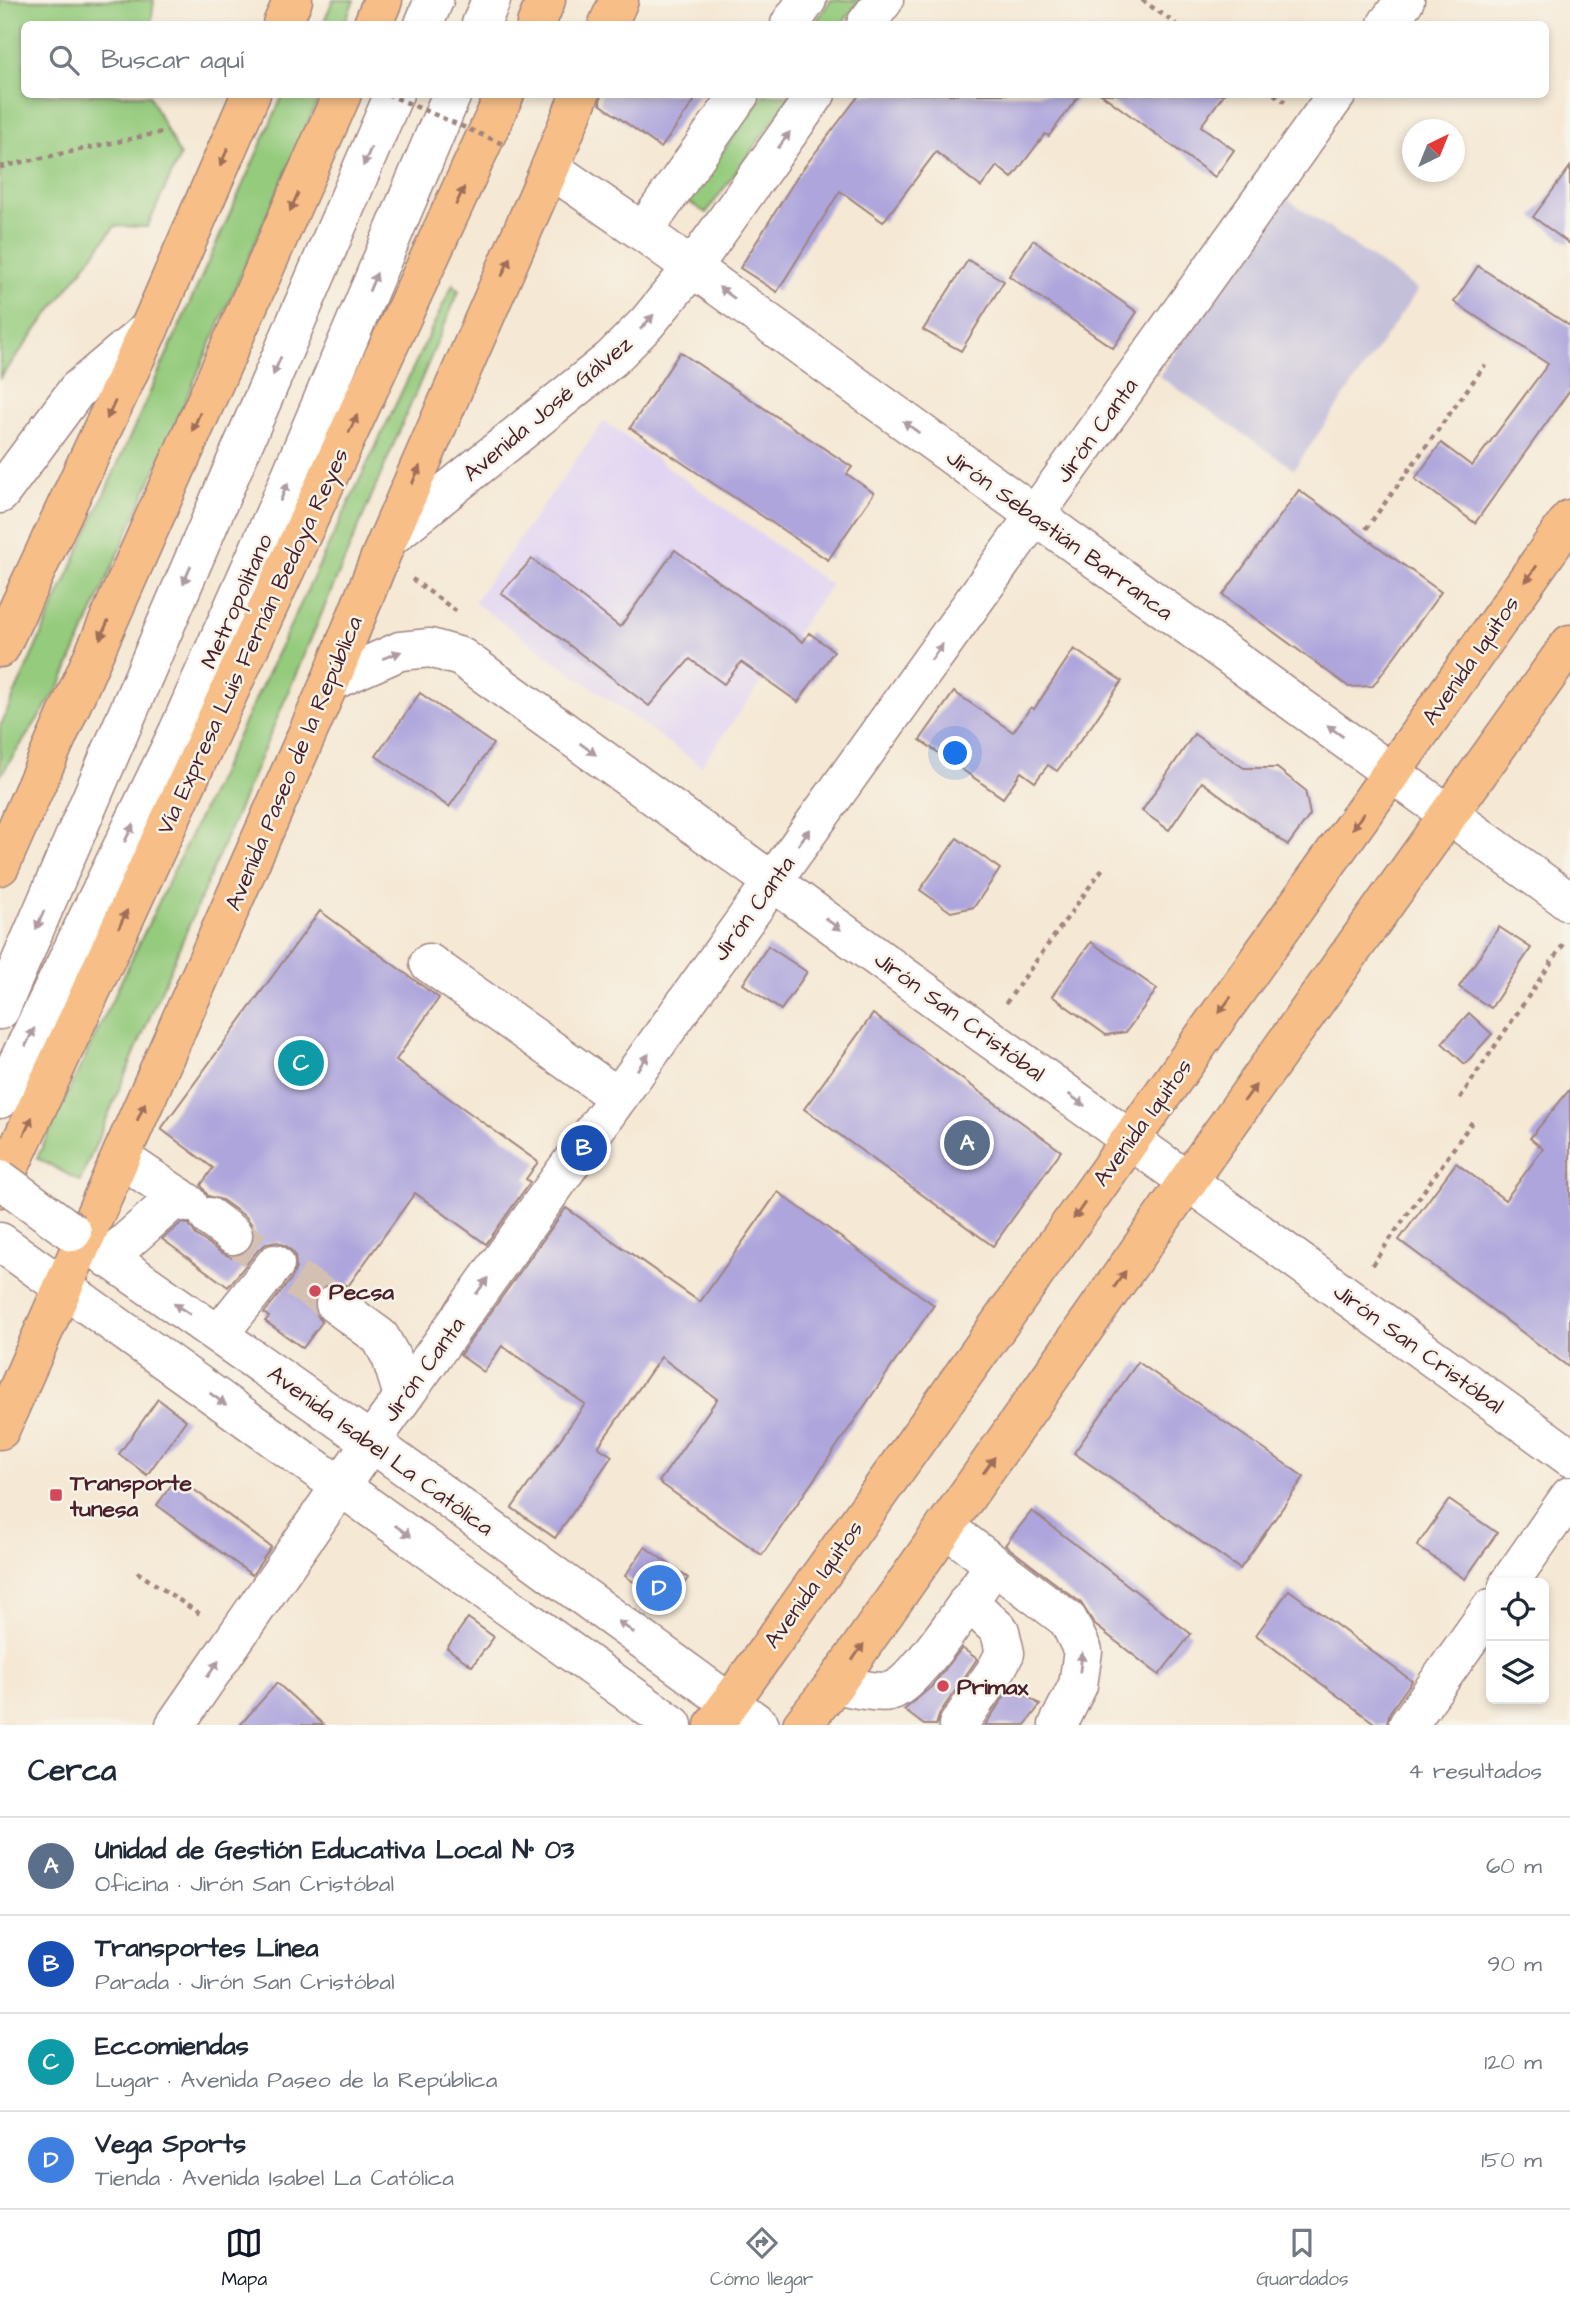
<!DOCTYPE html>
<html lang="es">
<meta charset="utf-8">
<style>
body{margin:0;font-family:"Architects Daughter",sans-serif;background:#f6f6f7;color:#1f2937}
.controls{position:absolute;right:21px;bottom:21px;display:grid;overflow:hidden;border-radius:10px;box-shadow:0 4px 10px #0003}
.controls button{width:63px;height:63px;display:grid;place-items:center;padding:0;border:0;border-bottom:2px solid #e0e1e3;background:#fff;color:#1f2937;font:35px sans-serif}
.compass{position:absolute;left:1402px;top:119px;width:63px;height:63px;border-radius:50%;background:#fff;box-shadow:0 4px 10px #0003;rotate:43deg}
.you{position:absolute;left:956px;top:754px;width:24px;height:24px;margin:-18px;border:5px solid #fff;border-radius:50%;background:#1a73e8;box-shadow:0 0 0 10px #1a73e833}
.badge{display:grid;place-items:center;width:46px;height:46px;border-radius:50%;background:#111827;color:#fff;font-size:23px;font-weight:700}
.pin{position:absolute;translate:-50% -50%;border:4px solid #fff;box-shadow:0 2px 7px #0006}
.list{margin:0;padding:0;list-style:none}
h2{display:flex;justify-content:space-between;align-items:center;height:91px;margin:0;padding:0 28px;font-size:30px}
h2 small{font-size:23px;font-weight:400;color:#747a83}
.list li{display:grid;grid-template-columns:46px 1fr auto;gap:21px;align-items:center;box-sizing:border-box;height:98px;padding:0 28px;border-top:2px solid #e0e1e3}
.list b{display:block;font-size:26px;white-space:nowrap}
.list p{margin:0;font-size:23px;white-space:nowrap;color:#747a83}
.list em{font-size:23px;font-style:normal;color:#747a83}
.icon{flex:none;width:38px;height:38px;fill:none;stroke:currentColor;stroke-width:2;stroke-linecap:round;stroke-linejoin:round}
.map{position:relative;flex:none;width:1570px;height:1725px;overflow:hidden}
.search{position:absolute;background:#fff;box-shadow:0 4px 10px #0003;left:21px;right:21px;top:21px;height:77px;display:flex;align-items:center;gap:18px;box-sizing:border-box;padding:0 24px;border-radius:10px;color:#747a83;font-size:26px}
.sheet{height:483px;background:#fff}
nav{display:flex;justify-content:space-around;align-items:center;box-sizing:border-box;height:98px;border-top:2px solid #e0e1e3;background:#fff;font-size:19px;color:#747a83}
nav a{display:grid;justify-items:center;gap:4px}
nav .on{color:#111827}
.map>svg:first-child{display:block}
</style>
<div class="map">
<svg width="1570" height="1725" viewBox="0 0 1570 1725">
<rect width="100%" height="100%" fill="#f7f3e8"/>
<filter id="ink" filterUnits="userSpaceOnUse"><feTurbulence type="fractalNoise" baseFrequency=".0143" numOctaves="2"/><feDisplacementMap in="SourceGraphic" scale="14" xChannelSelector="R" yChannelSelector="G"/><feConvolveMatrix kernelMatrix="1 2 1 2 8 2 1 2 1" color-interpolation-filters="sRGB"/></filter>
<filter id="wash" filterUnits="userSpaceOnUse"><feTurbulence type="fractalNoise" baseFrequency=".00686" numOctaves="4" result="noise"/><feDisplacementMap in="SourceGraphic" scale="28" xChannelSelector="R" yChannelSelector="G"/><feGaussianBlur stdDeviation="1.57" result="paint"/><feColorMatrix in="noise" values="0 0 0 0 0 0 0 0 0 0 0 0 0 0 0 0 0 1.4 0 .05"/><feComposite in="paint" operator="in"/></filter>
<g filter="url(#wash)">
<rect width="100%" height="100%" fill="#f5e8d4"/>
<!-- built -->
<path fill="#e1d4f3" d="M604 421 831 585 701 766 474 602Z"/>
<!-- industrial -->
<path fill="#c5c0da" d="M1283 196 1418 290 1294 469 1159 376Z"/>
<!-- green -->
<g fill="#94cb7d" stroke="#6f7554" stroke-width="2">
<path d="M0 0H154L151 24H24V94L149 95 180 156 147 227 115 226 0 378Z"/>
<path d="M333 0H354L344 24H323Z"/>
<path d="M831 0H860L842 24H814Z"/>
<path d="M283 95H320L61 684 0 776V727Z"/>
<path d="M763 95H792L706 213 687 201Z"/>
<path d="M453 284 459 291 80 1181 37 1158Z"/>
</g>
<g id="blocks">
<!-- building -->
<g fill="#ada5dc">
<path d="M601 94H699L661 148 600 104Z"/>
<path d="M860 94H1080L1049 136 1045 134 1012 178 997 166 981 187 936 152 883 222 840 191 777 292 740 268 799 174Z"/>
<path d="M1101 94H1224L1201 126 1234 150 1215 177Z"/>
<path d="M1570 167V244L1533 217Z"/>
<path d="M1033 240 1137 312 1113 348 1009 276Z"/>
<path d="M968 260 1004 281 961 351 923 330Z"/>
<path d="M1478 266 1570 326V390L1475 523 1415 479 1441 443 1472 466 1548 364 1454 302Z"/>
<path d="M680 352 852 467 847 474 874 493 828 560 630 428Z"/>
<path d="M1299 490 1441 592 1373 686 1349 687 1223 595Z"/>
<path d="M675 550 803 642 809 633 834 651 798 702 741 662 724 684 690 659 649 706 501 593 532 559 620 627Z"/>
<path d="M1074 649 1122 681 1092 725 1057 771 1048 765 1035 782 1021 772 1003 798 920 740 954 692 1013 732 1031 707 1034 709Z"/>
<path d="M420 693 493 744 449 807 376 756Z"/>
<path d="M1194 734 1244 768H1277L1305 790 1310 815 1288 845 1202 782 1169 830 1142 811Z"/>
<path d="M957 838 1000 869 974 907 951 912 920 890Z"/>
<path d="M320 911 439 998 396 1060 538 1162 526 1179 530 1182 486 1244 415 1193 348 1286 338 1282 327 1284 317 1292 313 1302 315 1312 322 1322 303 1348 265 1321 269 1317 264 1313 292 1278 296 1268 295 1255 288 1247 278 1242 266 1244 258 1250 228 1287 162 1239 181 1223 189 1224 196 1235 220 1252 231 1257 242 1255 250 1249 255 1237 253 1226 246 1217 222 1200 208 1196 201 1185 213 1168 161 1129Z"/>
<path d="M1499 927 1531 948 1491 1008 1459 987Z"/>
<path d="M1091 942 1157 989 1126 1032 1106 1035 1052 996Z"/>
<path d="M768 946 807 972 781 1010 743 984Z"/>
<path d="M1469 1013 1492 1034 1465 1064 1442 1043Z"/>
<path d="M873 1014 1061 1151 993 1246 804 1109Z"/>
<path d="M1570 1089V1368L1399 1240 1456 1163 1505 1200 1543 1149 1530 1138Z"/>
<path d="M778 1192 934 1305 762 1555 659 1482 717 1399 661 1357 598 1447 612 1456 555 1538 512 1508 585 1404 502 1346 484 1372 460 1355 566 1208 700 1302Z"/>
<path d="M1138 1362 1304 1477 1240 1569 1074 1453Z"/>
<path d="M158 1399 186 1420 147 1475 119 1454Z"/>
<path d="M177 1477 271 1547 252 1575 157 1505Z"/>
<path d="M1449 1500 1497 1533 1465 1579 1417 1546Z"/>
<path d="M1032 1511 1191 1634 1159 1675 1095 1625 1081 1603 1005 1545Z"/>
<path d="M645 1547 688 1578 669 1606 625 1576Z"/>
<path d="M1289 1590 1412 1681 1390 1712 1386 1725H1377L1256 1635Z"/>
<path d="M468 1618 494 1637 472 1666 447 1648Z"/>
<path d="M962 1648 977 1659 940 1713 936 1725H924L904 1710 931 1687Z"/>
<path d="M277 1683 324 1725H240Z"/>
<path d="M1012 1685 1040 1705 1025 1725H985Z"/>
</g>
</g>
</g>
<g filter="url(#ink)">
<use href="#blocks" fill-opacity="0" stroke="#a08480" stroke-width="2"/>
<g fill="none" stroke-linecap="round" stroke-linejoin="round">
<!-- minor-tunnel -->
<g stroke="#d3c0b2" stroke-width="38" stroke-dasharray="38 19" stroke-linecap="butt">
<path d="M233 1235 255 1250"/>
<path d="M296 1279 335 1304"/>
</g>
<!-- minor casing -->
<g stroke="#a08480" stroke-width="41">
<g id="minor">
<path d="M424 24 434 0"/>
<path d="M481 24 491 0"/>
<path d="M790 24 807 0"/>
<path d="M866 24 884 0"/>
<path d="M1387 24 1405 0"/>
<path d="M550 168 643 232 1570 902"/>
<path d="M643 232 740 94"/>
<path d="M0 494 77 390 149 329"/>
<path d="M388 539 611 359 647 323 692 268 816 94"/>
<path d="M330 682 400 651 430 648 461 657 1570 1457"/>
<path d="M429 963 618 1097"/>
<path d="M0 1010 394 94"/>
<path d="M0 1099 178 732 278 506 452 94"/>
<path d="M121 1158 188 1203"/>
<path d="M209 1217 233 1235"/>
<path d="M72 1232 371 1442 760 1725"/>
<path d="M0 1242 673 1725"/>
<path d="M108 1258 178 1196"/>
<path d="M335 1304 380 1337 391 1357 403 1396"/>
<path d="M219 1334 275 1264"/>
<path d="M945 1527 1068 1620 1083 1651 1078 1685 1058 1725"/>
<path d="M1509 1583 1570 1496"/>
<path d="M835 1684C849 1687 877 1694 890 1691 915 1685 976 1590 994 1565"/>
<path d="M175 1725 371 1442 1337 94"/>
<path d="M958 1725 996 1670 1005 1653 1000 1631 968 1601"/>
<path d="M1408 1725 1491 1608"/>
</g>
</g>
<!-- major casing -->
<g stroke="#a08480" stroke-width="41">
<g id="major">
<path d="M282 24 293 0"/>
<path d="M608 24 619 0"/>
<path d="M0 648 149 329 251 94"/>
<path d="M0 1430 330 682 381 555 550 168 580 94"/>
<path d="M714 1725 1392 772 1570 519"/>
<path d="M802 1725 835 1684 1206 1155 1570 644"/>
</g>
</g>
<!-- highway casing -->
<g stroke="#a08480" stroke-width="41">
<g id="highway">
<path d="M373 24 383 0"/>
<path d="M536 24 546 0"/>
<path d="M0 866 342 94"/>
<path d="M0 1188 505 94"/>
</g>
</g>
<!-- path -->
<g stroke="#a08480" stroke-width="4.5" stroke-dasharray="5 5" stroke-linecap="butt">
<path d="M1142 0 1176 24"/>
<path d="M1274 94 1285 102"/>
<path d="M0 167 167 131"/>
<path d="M1366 529 1485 365"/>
<path d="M412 579 456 611"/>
<path d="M1006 1003 1103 868"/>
<path d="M1460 1098 1565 942"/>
<path d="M1372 1265 1472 1122"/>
<path d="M137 1572 203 1616"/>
</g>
<!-- minor -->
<use href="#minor" stroke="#fff" stroke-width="38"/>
<!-- major -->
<use href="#major" stroke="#f7be87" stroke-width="38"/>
<!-- highway -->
<use href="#highway" stroke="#f7be87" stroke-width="38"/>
<!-- minor-bridge casing -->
<g stroke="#a08480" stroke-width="41" stroke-linecap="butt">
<path id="minor-bridge" d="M0 1179 72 1232"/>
</g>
<!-- path-bridge -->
<path stroke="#a08480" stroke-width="4.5" stroke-dasharray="5 5" stroke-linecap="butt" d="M387 94 503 144"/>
<!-- minor-bridge -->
<use href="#minor-bridge" stroke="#fff" stroke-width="38"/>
</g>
<!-- one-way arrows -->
<defs><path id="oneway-solid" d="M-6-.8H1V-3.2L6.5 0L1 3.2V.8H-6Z" transform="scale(1.75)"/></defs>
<g fill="#ae9aa0">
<use href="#oneway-solid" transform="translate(784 140) rotate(-54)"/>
<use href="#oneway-solid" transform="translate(367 157) rotate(113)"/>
<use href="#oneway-solid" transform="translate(373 282) rotate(-67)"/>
<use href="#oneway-solid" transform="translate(727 293) rotate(-144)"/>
<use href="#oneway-solid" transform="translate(647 322) rotate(-48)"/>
<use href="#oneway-solid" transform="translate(277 366) rotate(113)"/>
<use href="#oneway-solid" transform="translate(911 427) rotate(-144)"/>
<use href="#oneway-solid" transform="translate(284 492) rotate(-67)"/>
<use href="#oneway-solid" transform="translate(187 575) rotate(113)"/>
<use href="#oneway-solid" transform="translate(937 652) rotate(-54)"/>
<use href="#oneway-solid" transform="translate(392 655) rotate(-21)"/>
<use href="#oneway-solid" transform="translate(1335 731) rotate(-144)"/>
<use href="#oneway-solid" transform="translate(588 749) rotate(36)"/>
<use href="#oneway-solid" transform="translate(129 833) rotate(-64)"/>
<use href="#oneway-solid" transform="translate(804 837) rotate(-54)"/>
<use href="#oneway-solid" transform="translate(40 920) rotate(113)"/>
<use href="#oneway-solid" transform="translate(833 924) rotate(36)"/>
<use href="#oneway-solid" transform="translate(30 1037) rotate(-64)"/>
<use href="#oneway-solid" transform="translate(643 1062) rotate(-54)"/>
<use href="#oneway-solid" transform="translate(1077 1100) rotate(36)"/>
<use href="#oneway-solid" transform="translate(482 1286) rotate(-54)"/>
<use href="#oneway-solid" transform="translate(182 1309) rotate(-146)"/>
<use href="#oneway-solid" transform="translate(218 1399) rotate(36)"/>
<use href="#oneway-solid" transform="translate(403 1531) rotate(36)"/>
<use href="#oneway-solid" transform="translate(626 1627) rotate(-144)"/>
<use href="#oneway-solid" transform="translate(1081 1662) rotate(-83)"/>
<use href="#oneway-solid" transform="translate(213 1669) rotate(-55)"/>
</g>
<g fill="#a06e59">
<use href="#oneway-solid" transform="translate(224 157) rotate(114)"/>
<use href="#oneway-solid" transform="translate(460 196) rotate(-65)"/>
<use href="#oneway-solid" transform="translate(294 202) rotate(114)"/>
<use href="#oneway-solid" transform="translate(506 267) rotate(-66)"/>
<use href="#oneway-solid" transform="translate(111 410) rotate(115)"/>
<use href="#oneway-solid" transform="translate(196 422) rotate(114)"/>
<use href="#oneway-solid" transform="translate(353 424) rotate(-65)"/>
<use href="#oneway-solid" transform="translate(416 475) rotate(-67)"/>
<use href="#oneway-solid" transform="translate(1531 574) rotate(125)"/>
<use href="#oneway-solid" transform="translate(104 630) rotate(114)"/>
<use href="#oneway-solid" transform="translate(1358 821) rotate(126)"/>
<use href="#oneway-solid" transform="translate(123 919) rotate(-65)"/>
<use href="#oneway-solid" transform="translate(1225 1005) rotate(126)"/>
<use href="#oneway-solid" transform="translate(1250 1093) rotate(-54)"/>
<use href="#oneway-solid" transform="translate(141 1112) rotate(-66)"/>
<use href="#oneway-solid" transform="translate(28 1126) rotate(-65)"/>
<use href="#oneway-solid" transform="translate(1079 1211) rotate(125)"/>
<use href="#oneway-solid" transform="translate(1120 1279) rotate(-55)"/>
<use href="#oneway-solid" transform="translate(989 1465) rotate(-55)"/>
<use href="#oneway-solid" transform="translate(858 1652) rotate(-55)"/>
</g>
</g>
<!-- markers -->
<g fill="#d1495b" stroke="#f7f3e8" stroke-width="2.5">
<circle cx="315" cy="1291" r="7"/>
<rect x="49" y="1488" width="14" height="14" rx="3.5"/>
<circle cx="943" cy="1686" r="7"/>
</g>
<g text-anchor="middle" stroke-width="5" stroke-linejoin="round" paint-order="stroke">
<!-- street labels -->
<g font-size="23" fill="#4a1f2b" stroke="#f7f3e8">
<text transform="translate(547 408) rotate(-40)" y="8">Avenida José Gálvez</text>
<text transform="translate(1096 430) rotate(-54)" y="8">Jirón Canta</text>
<text transform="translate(1060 534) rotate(36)" y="8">Jirón Sebastián Barranca</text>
<text transform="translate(236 601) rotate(-66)" y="8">Metropolitano</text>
<text transform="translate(252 641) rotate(-65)" y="8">Vía Expresa Luis Fernán Bedoya Reyes</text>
<text transform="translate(1470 660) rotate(-55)" y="8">Avenida Iquitos</text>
<text transform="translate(293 763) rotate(-67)" y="8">Avenida Paseo de la República</text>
<text transform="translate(753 908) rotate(-54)" y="8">Jirón Canta</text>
<text transform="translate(960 1016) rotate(36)" y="8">Jirón San Cristóbal</text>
<text transform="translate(1142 1122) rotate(-54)" y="8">Avenida Iquitos</text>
<text transform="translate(1419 1348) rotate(36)" y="8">Jirón San Cristóbal</text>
<text transform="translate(423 1369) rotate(-54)" y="8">Jirón Canta</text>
<text transform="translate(381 1450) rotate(36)" y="8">Avenida Isabel La Católica</text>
<text transform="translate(813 1584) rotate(-54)" y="8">Avenida Iquitos</text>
</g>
<!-- poi labels -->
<g font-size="23" font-weight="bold" fill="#4a1f2b" stroke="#f7f3e8" text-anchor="start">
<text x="329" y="1299">Pecsa</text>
<text x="70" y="1490">Transporte<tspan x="70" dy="26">tunesa</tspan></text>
<text x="957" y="1694">Primax</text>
</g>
</g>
</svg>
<div class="controls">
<button><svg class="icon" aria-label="locate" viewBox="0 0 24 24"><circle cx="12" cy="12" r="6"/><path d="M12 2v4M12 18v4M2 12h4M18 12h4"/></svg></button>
<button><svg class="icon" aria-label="layers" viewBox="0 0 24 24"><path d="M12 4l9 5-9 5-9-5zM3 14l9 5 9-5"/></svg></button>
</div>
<svg class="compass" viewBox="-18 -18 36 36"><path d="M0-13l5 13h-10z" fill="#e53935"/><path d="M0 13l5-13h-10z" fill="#747a83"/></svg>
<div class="you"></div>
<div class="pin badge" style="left:967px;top:1143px;background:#5c6f8a">A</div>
<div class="pin badge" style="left:584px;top:1148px;background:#1a4fb4">B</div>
<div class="pin badge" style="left:301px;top:1063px;background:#0f9aa8">C</div>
<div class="pin badge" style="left:659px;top:1588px;background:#3f7fe0">D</div>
<div class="search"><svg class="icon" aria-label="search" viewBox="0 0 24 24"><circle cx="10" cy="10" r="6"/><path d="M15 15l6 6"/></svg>Buscar aquí</div>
</div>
<section class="sheet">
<h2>Cerca<small>4 resultados</small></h2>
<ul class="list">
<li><span class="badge" style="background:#5c6f8a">A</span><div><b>Unidad de Gestión Educativa Local N° 03</b><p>Oficina · Jirón San Cristóbal</p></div><em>60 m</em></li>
<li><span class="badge" style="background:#1a4fb4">B</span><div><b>Transportes Línea</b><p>Parada · Jirón San Cristóbal</p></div><em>90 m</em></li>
<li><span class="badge" style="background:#0f9aa8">C</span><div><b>Eccomiendas</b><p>Lugar · Avenida Paseo de la República</p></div><em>120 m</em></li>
<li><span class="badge" style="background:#3f7fe0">D</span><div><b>Vega Sports</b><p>Tienda · Avenida Isabel La Católica</p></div><em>150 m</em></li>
</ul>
</section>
<nav>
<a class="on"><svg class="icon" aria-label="map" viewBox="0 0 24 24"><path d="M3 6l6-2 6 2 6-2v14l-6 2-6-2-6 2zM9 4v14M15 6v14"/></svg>Mapa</a>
<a><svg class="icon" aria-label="directions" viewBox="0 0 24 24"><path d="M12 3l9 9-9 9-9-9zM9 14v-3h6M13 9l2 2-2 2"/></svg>Cómo llegar</a>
<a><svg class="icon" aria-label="saved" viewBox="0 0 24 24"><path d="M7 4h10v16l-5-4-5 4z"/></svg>Guardados</a>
</nav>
